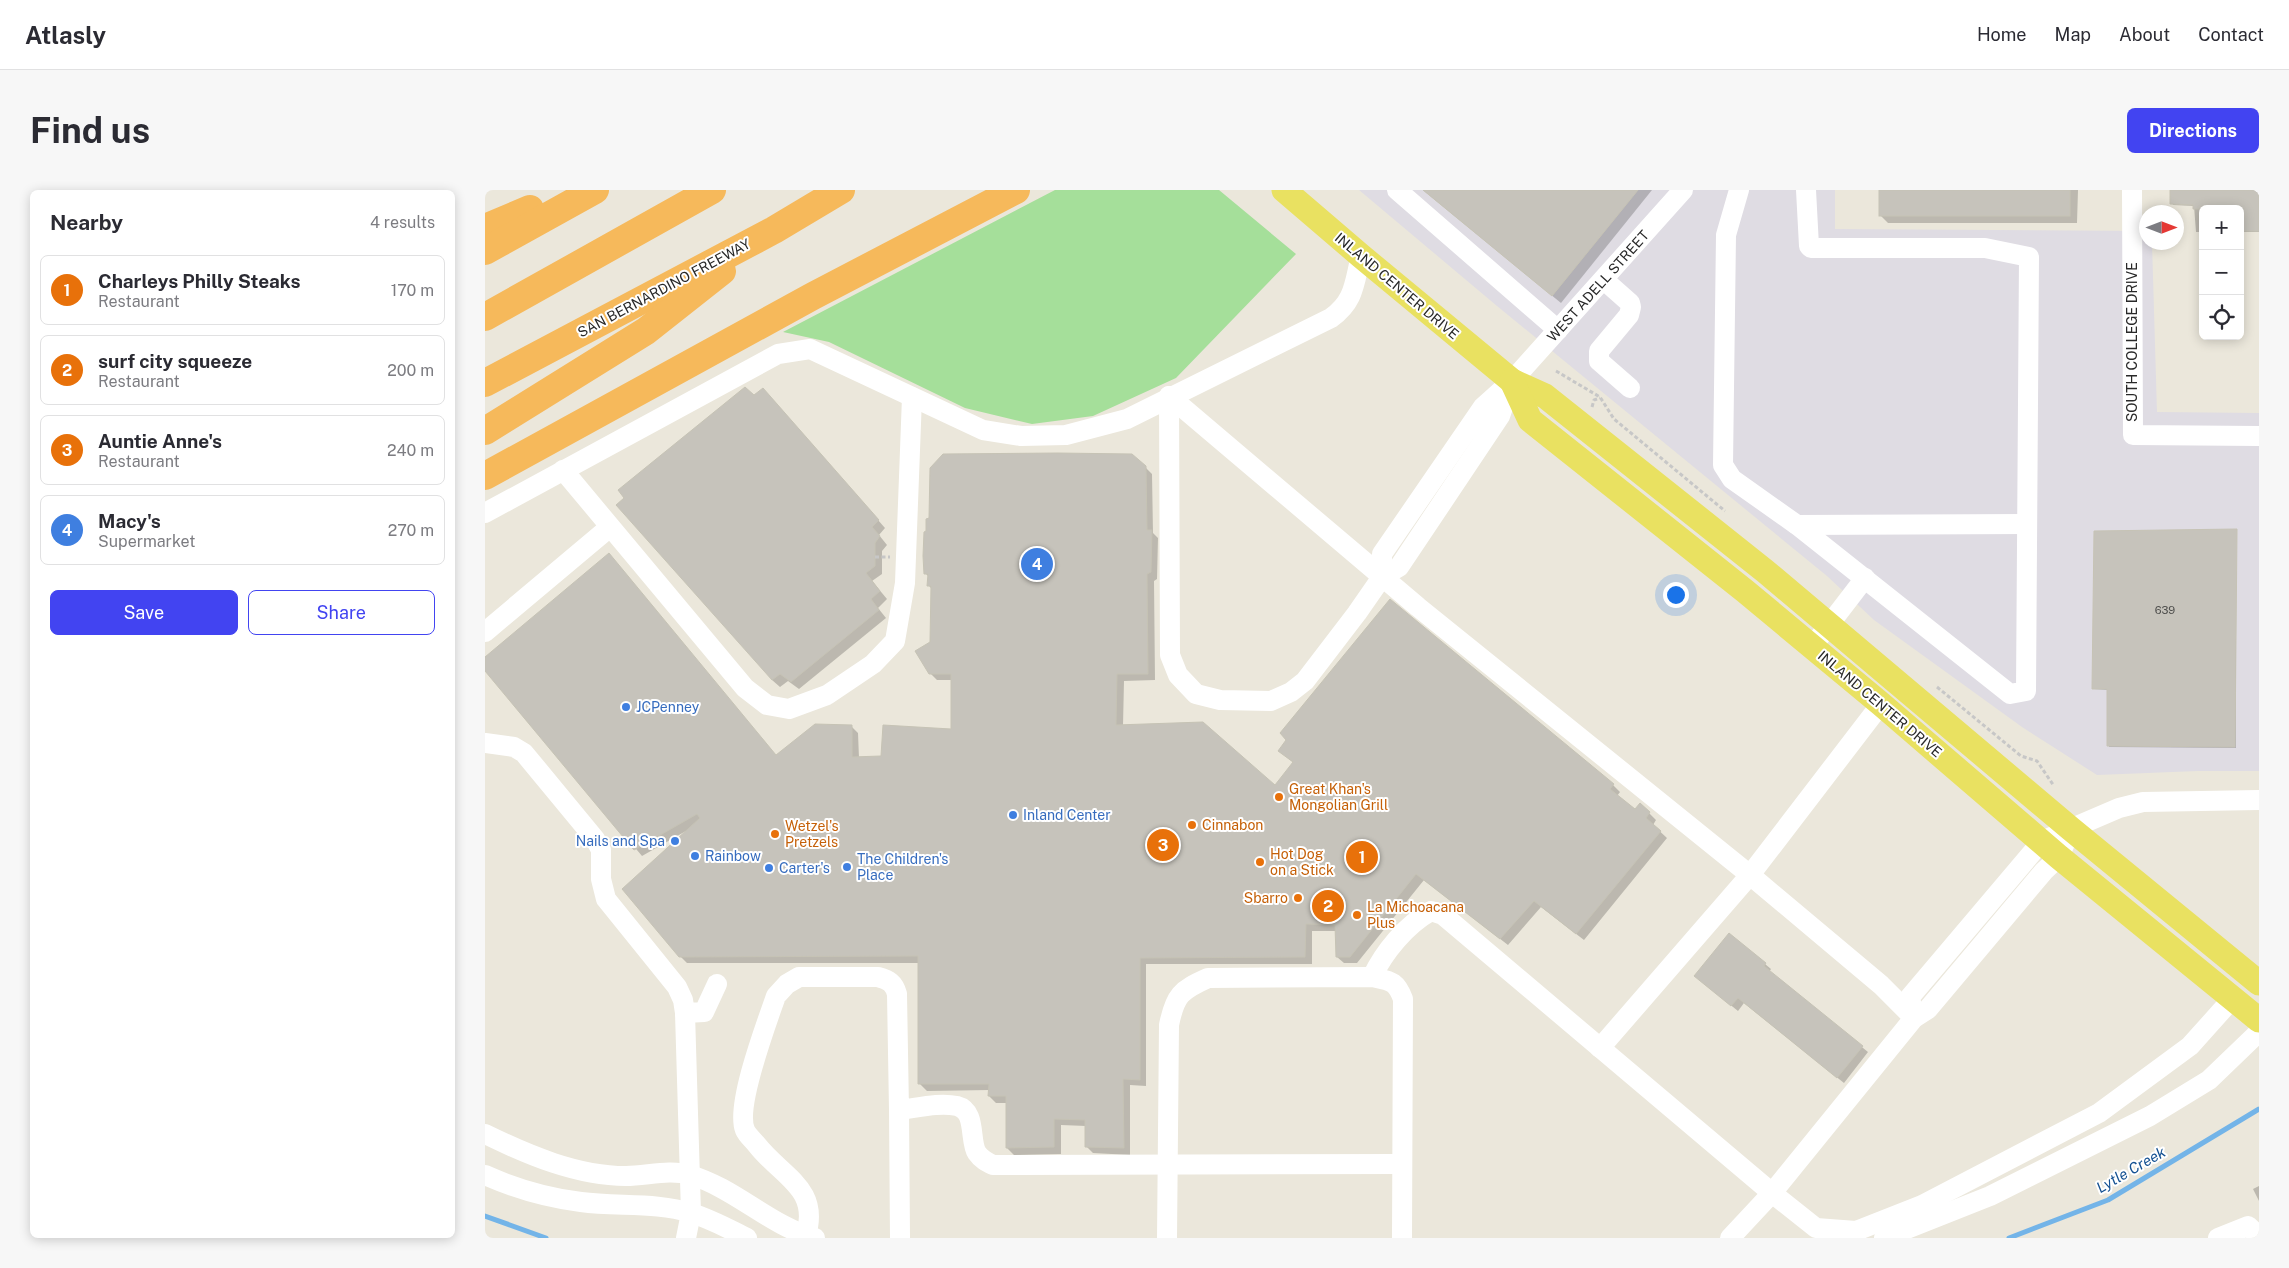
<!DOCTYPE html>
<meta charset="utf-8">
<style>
body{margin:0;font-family:"Public Sans",sans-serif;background:#f7f7f7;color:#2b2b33}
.controls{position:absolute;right:15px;top:15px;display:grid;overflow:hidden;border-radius:8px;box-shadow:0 2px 12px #0003}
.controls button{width:45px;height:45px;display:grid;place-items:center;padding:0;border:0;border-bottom:1px solid #e1e1e2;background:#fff;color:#2b2b33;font:25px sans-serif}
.compass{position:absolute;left:1654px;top:15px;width:45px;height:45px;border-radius:50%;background:#fff;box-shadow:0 2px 12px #0003;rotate:90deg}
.you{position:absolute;left:1190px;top:404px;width:18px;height:18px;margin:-12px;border:4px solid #fff;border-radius:50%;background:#1a73e8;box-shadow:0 0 0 8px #1a73e833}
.badge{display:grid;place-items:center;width:32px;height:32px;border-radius:50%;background:#4244f1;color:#fff;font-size:16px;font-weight:700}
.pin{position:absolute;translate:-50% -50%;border:2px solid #fff;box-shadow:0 1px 5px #0006}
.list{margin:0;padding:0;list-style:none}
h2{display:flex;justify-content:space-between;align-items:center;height:65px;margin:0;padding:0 20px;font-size:21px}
h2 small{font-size:16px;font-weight:400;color:#7c7c81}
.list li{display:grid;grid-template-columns:32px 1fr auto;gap:15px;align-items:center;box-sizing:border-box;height:70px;margin:0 10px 10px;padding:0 10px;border:1px solid #e1e1e2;border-radius:8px}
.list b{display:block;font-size:19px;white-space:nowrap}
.list p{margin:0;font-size:16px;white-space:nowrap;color:#7c7c81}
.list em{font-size:16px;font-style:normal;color:#7c7c81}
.actions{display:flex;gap:10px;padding:15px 20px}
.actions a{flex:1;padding:11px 0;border:1px solid #4244f1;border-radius:8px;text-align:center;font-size:18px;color:#4244f1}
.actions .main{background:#4244f1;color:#fff}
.icon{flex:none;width:28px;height:28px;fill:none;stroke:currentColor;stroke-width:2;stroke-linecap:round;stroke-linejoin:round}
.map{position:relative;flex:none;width:1774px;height:1048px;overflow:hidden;border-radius:8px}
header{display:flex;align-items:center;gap:30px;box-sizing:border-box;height:70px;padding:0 25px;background:#fff;border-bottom:1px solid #e1e1e2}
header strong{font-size:24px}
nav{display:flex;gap:28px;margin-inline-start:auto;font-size:18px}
.intro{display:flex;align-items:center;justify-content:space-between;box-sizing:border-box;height:120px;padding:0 30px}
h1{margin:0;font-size:35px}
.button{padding:12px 22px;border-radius:8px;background:#4244f1;color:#fff;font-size:18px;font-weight:700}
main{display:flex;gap:30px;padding:0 30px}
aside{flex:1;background:#fff;border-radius:8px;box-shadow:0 2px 12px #0003}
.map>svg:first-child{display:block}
</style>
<header>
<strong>Atlasly</strong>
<nav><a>Home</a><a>Map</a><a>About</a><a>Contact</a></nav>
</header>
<div class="intro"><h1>Find us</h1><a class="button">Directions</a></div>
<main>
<aside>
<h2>Nearby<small>4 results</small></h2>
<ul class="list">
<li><span class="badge" style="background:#e8710a">1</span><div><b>Charleys Philly Steaks</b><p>Restaurant</p></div><em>170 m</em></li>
<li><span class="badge" style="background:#e8710a">2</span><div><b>surf city squeeze</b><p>Restaurant</p></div><em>200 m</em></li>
<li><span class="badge" style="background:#e8710a">3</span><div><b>Auntie Anne's</b><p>Restaurant</p></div><em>240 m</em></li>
<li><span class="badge" style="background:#3f7fe0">4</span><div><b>Macy's</b><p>Supermarket</p></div><em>270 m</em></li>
</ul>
<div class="actions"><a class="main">Save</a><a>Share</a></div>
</aside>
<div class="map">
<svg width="1774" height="1048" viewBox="0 0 1774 1048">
<rect width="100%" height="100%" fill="#ebe7db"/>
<!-- industrial -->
<path fill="#dfdce3" d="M874 0H1350V39L1661 41 1662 52 1667 53 1672 222 1774 223V581H1713L1612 585 1537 537 1389 430 1342 386 1012 116Z"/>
<!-- green -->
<path fill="#a5df9a" d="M570 0H734L811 64 691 188 608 226 547 234 480 218 344 152 298 142Z"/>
<!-- shadow -->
<g fill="#0003">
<path d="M938 0H1167L1076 113Z"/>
<path d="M1395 0H1593L1592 33H1403L1395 25Z"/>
<path d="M1686 0H1774V42H1755V19H1718V42H1711L1709 16 1688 15Z"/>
<path d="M269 207 286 208 400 338 394 345 402 355 397 361V384L387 391 402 409 393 418 401 428 314 499 303 491 295 497 287 490Z"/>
<path d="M660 277 667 284 668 343 673 348 672 389 669 391 670 490 639 491 638 536 790 597 809 573 795 561 1128 595 1135 602 1132 606 1150 620 1164 623 1171 630 1168 635 1182 648 1099 750 1056 717 1023 755 939 690 872 773H859L852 767 851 741H827V774H661V896L645 895V965L608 963 601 956V936L576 935V964L529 965 522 958 523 913H511L504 906 505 900 442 901 435 894V773H202L195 766 201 641 157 666 0 479V469L292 566 366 536 373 543 374 568 397 567 467 540V490H452L445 483 447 399 444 396V387L440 383Z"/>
<path d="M1751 340V558L1624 557 1623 500 1609 499Z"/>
<path d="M1280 774 1286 779 1284 782 1383 862 1359 893 1259 813 1253 821 1217 792Z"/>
<path d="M1774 996V1011L1768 999Z"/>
</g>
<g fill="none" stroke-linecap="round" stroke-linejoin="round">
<!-- stream -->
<g stroke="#73b4e8" stroke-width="5">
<path d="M0 1026 61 1048"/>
<path d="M1524 1048 1623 1010 1774 919"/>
</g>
</g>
<!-- building -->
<g fill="#c6c3bb" stroke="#c6c3b5">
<path d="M938 0H1153L1067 106Z"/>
<rect x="1394" y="0" width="191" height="26"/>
<path d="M1685 0H1774V41H1755V19H1708V15L1685 14Z"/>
<path d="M260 197 269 205 278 198 394 330 387 337 395 346 390 353V376L381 383 395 401 386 409 394 420 306 492 295 484 287 490 131 315 139 308 133 300Z"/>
<path d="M572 263 647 264 661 276 662 340H667L666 382 662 384 663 484H632L631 535 718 532 790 595 808 572 793 561 801 550 795 543 905 409 1129 594 1125 599 1150 619 1155 613 1165 622 1161 628 1176 641 1091 744 1049 711 1015 749 931 684 865 767H851L850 735 821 734 820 767 655 768V890L638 889 639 958 600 957V930L569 929V957L521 958V906H503L504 894H433V766L194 767 137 699 215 628 212 624 149 660 0 481V467L124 363 291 565 330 534 367 535V567L396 566 398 535 466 539V484H444L430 461 445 452 446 396H442L443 384H439L438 366 439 342 441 341V329L444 328 445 278 458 264Z"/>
<path d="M1752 339 1750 557 1622 556V499H1607L1609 341Z"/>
<path d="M1244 743 1281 773 1279 776 1378 856 1352 888 1253 808 1246 816 1209 786Z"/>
</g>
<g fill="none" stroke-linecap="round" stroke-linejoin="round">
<!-- path -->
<g stroke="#c7c7c7" stroke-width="3" stroke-dasharray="4 2.5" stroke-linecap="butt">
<path d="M1071 181 1115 207 1129 229 1240 321"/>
<path d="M1107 217 1109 210 1115 208"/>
<path d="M390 367H405"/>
<path d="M1452 497 1536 566 1552 571 1569 596"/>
</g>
<!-- minor -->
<g stroke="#fff" stroke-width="20">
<path d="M912 0 1073 140"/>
<path d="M1254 0 1241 45 1238 275 1247 289 1312 335 1525 504 1541 501 1544 67 1500 58H1326L1324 56 1321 0"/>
<path d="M1647 0 1648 245 1774 246"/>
<path d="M1119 90 1145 113 1146 117 1144 125 1114 161V171L1145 198"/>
<path d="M684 206 933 417 1265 685 1396 514"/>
<path d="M684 206 685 465 693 485 711 504 735 510 786 511 806 502 820 491 872 423 897 387 914 377 1015 226 1027 191"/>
<path d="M78 280 260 498 282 515 304 519 342 505 388 474 410 451 420 393 427 207"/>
<path d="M0 323 293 164 325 159 498 240 536 246 581 245 642 229 846 128C870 111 869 93 876 66"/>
<path d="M1312 335 1542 334"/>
<path d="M897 387V364L998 217 1027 191 1198 0"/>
<path d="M0 442 125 337"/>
<path d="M1327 457 1380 388"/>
<path d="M0 553 29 557 39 563 110 649 116 660V689L121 709 192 797 198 810 200 823 206 1023 201 1048"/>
<path d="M887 787C899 762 921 735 946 721L958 725 1287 1003 1429 828 1443 819 1559 681 1574 667 1586 639"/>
<path d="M200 823 219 822 232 794"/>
<path d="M1429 828 1425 807 1557 651 1634 618 1658 612 1774 610"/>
<path d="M1115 858 1265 685 1396 795 1429 828"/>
<path d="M414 920 415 1048"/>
<path d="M0 944C43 965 92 986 141 986 162 986 184 979 205 985 250 998 285 1036 330 1048"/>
<path d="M0 985C29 998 64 1008 96 1012 132 1017 171 1012 206 1023 226 1029 244 1039 262 1048"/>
<path d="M321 1045C335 998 297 987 272 955 268 950 262 945 260 940 250 916 282 832 291 806L302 794 314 787H393C404 790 409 793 412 804L414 920C432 918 454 912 472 916 492 921 484 951 492 963 496 969 502 972 508 975L917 974"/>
<path d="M682 1048 684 835C690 805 696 800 723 788L887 787C905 791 911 790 918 809L917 1048"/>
<path d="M1245 1048 1287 1003 1331 1038 1371 1041 1437 1015 1614 923 1705 856 1748 808"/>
<path d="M1399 1048 1505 1006 1665 926 1724 890 1774 842"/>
<path d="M1733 1048 1763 1036 1774 1046"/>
</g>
<!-- major -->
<g stroke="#e9e161" stroke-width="25">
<path d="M799 0 876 66 1027 191 1060 206 1280 381 1586 639 1774 793"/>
<path d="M1027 191 1045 230 1260 401 1396 514 1574 667 1774 830"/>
</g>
<!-- highway -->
<g stroke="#f6b95b" stroke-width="28">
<path d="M0 38 45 19"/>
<path d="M0 61 110 0"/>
<path d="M0 127 227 0"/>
<path d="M0 193 289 40 356 0"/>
<path d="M0 241 161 141 237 81"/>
<path d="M0 286 328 106 531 0"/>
</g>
</g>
<!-- markers -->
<g fill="#3f7fe0" stroke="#fff" stroke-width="2">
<circle cx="141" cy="517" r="5"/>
<circle cx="528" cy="625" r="5"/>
<circle cx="190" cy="651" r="5"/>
<circle cx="210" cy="666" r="5"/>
<circle cx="362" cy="677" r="5"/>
<circle cx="284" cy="678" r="5"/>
</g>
<g fill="#e8710a" stroke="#fff" stroke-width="2">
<circle cx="794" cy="607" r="5"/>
<circle cx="707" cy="635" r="5"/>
<circle cx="290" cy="644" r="5"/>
<circle cx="775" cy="672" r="5"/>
<circle cx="813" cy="708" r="5"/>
<circle cx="872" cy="725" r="5"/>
</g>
<g text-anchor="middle" stroke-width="4" stroke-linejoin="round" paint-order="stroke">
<!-- number labels -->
<g font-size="11" fill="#50504e">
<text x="1680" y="424">639</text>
</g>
<!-- street labels -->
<g font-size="14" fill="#292929" stroke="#fff">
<text transform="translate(912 96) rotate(40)" y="5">INLAND CENTER DRIVE</text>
<text transform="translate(1113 96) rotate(-48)" y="5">WEST ADELL STREET</text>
<text transform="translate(179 98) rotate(-28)" y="5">SAN BERNARDINO FREEWAY</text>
<text transform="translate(1647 152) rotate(-90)" y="5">SOUTH COLLEGE DRIVE</text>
<text transform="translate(1395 514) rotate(40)" y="5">INLAND CENTER DRIVE</text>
</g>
<!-- shop labels -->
<g font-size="14" fill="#366cbe" stroke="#fff" text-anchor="start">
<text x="151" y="522">JCPenney</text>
<text x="538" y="630">Inland Center</text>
<text x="180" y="656" text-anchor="end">Nails and Spa</text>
<text x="220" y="671">Rainbow</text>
<text x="372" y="674">The Children's<tspan x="372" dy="16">Place</tspan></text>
<text x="294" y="683">Carter's</text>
</g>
<!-- food labels -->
<g font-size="14" fill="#c56008" stroke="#fff" text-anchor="start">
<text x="804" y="604">Great Khan's<tspan x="804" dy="16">Mongolian Grill</tspan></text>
<text x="717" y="640">Cinnabon</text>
<text x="300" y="641">Wetzel's<tspan x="300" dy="16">Pretzels</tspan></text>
<text x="785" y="669">Hot Dog<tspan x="785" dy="16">on a Stick</tspan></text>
<text x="803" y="713" text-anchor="end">Sbarro</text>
<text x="882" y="722">La Michoacana<tspan x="882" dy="16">Plus</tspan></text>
</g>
<!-- water labels -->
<g font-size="15" font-style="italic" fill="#145192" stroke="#fff">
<text transform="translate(1646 980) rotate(-30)" y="5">Lytle Creek</text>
</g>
</g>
</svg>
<div class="controls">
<button>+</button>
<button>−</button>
<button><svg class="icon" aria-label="locate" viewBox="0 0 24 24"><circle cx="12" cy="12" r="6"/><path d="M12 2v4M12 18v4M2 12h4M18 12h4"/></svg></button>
</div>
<svg class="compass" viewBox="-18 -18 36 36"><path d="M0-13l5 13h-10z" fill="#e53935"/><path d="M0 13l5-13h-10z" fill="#7c7c81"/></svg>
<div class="you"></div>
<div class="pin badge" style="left:877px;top:667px;background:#e8710a">1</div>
<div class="pin badge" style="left:843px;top:716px;background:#e8710a">2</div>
<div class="pin badge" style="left:678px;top:655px;background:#e8710a">3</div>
<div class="pin badge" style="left:552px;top:374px;background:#3f7fe0">4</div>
</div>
</main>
